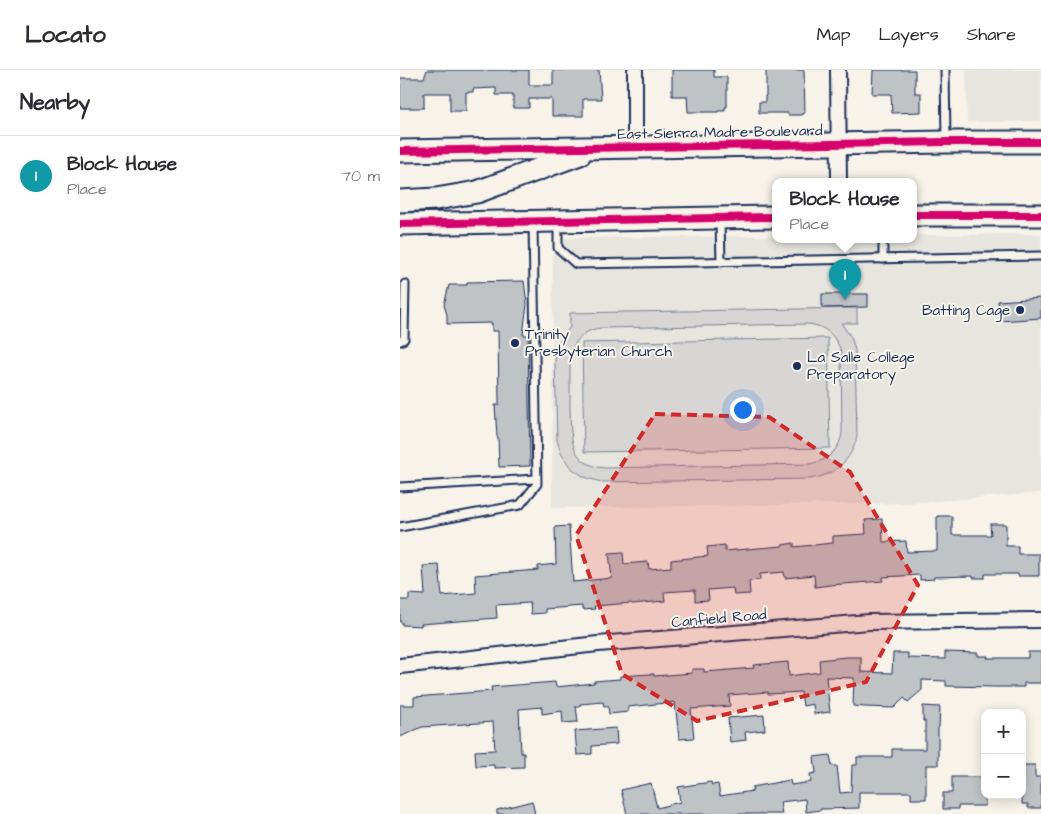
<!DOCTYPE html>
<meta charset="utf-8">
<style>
body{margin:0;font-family:"Architects Daughter",sans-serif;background:#f7f7f7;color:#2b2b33}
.controls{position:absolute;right:15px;bottom:15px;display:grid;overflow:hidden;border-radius:10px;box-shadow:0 2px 12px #0003}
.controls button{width:45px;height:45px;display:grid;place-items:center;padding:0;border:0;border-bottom:1px solid #e1e1e2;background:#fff;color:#2b2b33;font:25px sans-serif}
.you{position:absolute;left:342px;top:339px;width:18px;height:18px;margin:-12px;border:4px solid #fff;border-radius:50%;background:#1a73e8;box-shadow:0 0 0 8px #1a73e833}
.badge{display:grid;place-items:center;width:32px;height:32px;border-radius:50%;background:#1b2f5e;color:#fff;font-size:16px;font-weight:700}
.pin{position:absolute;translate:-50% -41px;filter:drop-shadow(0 1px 2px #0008)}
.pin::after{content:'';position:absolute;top:26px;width:18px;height:15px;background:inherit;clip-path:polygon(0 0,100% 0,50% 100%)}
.popup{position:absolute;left:372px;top:108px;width:145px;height:65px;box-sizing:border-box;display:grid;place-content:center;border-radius:10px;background:#fff;filter:drop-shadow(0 1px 4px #0005);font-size:16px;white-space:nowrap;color:#7c7c81}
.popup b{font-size:19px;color:#2b2b33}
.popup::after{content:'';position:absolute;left:50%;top:100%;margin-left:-10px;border:10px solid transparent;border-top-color:#fff}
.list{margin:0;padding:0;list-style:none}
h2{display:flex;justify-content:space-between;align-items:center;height:65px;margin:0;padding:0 20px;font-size:21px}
h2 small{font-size:16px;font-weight:400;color:#7c7c81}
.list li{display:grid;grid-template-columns:32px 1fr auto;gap:15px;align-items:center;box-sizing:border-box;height:80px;padding:0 20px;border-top:1px solid #e1e1e2}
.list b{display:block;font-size:19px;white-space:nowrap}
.list p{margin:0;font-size:16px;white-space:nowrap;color:#7c7c81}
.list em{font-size:16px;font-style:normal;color:#7c7c81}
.map{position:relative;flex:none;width:641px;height:744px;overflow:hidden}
header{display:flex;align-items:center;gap:30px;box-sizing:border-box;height:70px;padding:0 25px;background:#fff;border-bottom:1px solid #e1e1e2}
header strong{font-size:24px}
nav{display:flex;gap:28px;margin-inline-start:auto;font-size:18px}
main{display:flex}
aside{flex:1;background:#fff}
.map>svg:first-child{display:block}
</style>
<header>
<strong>Locato</strong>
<nav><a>Map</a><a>Layers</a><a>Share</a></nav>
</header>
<main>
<aside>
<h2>Nearby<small></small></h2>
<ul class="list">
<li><span class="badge" style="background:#0f9aa8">1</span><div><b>Block House</b><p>Place</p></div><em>70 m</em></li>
</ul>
</aside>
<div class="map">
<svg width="641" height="744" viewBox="0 0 641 744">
<rect width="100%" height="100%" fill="#f7f3e8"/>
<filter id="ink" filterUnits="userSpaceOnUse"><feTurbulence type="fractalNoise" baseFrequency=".02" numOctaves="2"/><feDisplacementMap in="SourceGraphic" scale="10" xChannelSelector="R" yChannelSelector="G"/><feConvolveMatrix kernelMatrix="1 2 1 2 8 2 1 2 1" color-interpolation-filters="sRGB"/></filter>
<g filter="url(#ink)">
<!-- built -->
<g fill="#e6e5de">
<path d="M566 0H641V51L567 52Z"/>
<path d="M641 164V423L508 433 152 438 153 168 376 166V169H514V165Z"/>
</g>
<!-- green -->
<g fill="#d7d6d4" stroke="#798299" fill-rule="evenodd">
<path d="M457 238V253H441L451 267 455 280 457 366C452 391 434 406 409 409L201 412 184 407 170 397 161 383 157 370 155 289 159 272 170 257V243ZM407 254C424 255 436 265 441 282L442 363C439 381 427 391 409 394L204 398C168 394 171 365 170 337 170 321 170 305 170 289 172 272 184 259 202 258Z"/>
<path d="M428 268 430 378 184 382 182 273Z"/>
</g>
<!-- building -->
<g fill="#c0c3c5" stroke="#1b2f5e">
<path d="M27 0H129V15H153V0H199L201 29H183V46H152V29H129V38H113V25H96V18L73 19V22H66V41H50V23H24V38H0V8H24Z"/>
<path d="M272 0H314V7H327V37H325V41H318V42H288L287 26H272Z"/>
<path d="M366 0H404L405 43H402V45H388V43H359V32H365V26H366Z"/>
<path d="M473 0H515V23H521V42L492 43 491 24H472Z"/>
<path d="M124 211 127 234 123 265H128L130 396 99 397 98 367H97L95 335H99L98 261H92V253L47 254V245L44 235 49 215H67V212Z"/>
<path d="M422 224H468V237L422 238Z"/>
<path d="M641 228V248L600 251 598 231Z"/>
<path d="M537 446H552V465H591L590 454H606V476H618V484H639V506H618V504H585V508H573V506L534 507V509L520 510V505L483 507V511L430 515 415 517 414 505 385 508 384 502 360 504V510L349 511 350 524 334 525 333 518 308 520 309 530 295 531V520L264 522 265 531 232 534 231 533 194 536 195 539 182 540V536L145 539V543L131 544 130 533 96 535 97 548 21 554V556L2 555V552H0V530H9V524L25 525 23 496 39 495 42 526 76 523 75 505 138 500V496L156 494 155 457 169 456 173 512 212 508 209 483 223 482 224 494 248 492 249 499 271 497V490L308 486 307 477 325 475V481L382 476V475L394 473V477L433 473V466L466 464 465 450 482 449 483 472 506 471 507 482 537 481Z"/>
<path d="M545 582 578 583V586H588L587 588H628V582H641V613H624V617H596L546 616V611L522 610V620L508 632 504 628 494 638 465 637 453 636 454 608 426 607 430 642 414 644 413 634 403 636 401 622 368 624V622L329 625 330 636 291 639 294 668 279 669 275 632 228 637V642L209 644 208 636H204L203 632 180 634V636H176L178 652 163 653 162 641 142 644V637L119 639 121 683H124V697L94 698V695L76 696 75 681 95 680 93 652 22 657 0 667V635H14V627L92 621 91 617 155 612 156 617 194 613V611L220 609V606L250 604H254V606L292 603V599H304V602L354 598 353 595 388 592 389 606 420 602 419 590 446 587H461V602L492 603 493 583H508V588L545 589Z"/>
<path d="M523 636 540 637 539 657 538 658V695H526V729H511V722H459V738L421 739V740L406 742 405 729 380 732 382 744H227L221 720 251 713 257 738 280 732 278 717 311 712 312 715 318 714 320 726 353 721 352 717 390 710 391 715 411 712 410 704 416 703 414 687 430 685 432 696H437L440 723 451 722 452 695H457V687H492V679H525V651H523Z"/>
<path d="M364 645 365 660 345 662 346 670 330 672 328 648Z"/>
<path d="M216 658 217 674 192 676V684L177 685 175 661Z"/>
<path d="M623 695H635V707H641V738H628V734H622Z"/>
<path d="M552 707H585V736H558V739H543V723H552Z"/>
<path d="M132 731 135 744H97V740Z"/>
</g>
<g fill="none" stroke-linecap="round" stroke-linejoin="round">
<!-- service casing -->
<g stroke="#1b2f5e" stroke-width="11">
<g id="service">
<path d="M545 0 546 69"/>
<path d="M320 151 321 192"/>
<path d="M158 152V178L176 194 641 186"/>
<path d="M483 169V189"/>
<path d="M0 271 4 269 5 214"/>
<path d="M0 417 136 409"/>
<path d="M0 457 120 435 137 414 133 153"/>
</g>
</g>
<!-- minor casing -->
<g stroke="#1b2f5e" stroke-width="18">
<g id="minor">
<path d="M235 0V77"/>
<path d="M438 0 439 111"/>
<path d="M0 596 198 574 469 552 641 550"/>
</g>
</g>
<!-- primary casing -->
<g stroke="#1b2f5e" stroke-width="25">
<g id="primary">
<path d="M0 81 546 72H641"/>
<path d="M0 131 36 129 77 122 180 84"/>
<path d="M514 145H641"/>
<path d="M0 154 376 147"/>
</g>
</g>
<!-- service -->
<use href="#service" stroke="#f7f3e8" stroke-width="7"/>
<!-- minor -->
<use href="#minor" stroke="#f7f3e8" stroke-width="14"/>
<!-- primary -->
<use href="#primary" stroke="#f7f3e8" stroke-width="21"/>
<!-- cycleway casing -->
<g stroke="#f7f3e8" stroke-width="11">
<g id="cycleway">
<path d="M0 81 546 72H641"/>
<path d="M514 145H641"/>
<path d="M0 154 376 147"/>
</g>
</g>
<!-- cycleway -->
<use href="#cycleway" stroke="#d6006c" stroke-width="8"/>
</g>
</g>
<!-- marked area -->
<path fill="#d62828" fill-opacity="0.2" stroke="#d62828" stroke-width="4" stroke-dasharray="10 6" stroke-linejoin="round" d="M255 344 369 347 450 402 518 515 466 612 297 651 222 604 176 465Z"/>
<!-- markers -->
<g fill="#1b2f5e" stroke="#f7f3e8" stroke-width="2">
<circle cx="620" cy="240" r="5"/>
<circle cx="115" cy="273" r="5"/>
<circle cx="397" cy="296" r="5"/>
</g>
<g text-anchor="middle" stroke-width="4" stroke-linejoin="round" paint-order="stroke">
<!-- street labels -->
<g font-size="15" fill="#1b2f5e" stroke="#f7f3e8">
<text transform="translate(320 62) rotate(-1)" y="5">East Sierra Madre Boulevard</text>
<text transform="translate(319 548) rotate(-5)" y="5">Canfield Road</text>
</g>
<!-- poi labels -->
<g font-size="15" fill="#1b2f5e" stroke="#f7f3e8" text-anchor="start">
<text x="610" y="245" text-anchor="end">Batting Cage</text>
<text x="125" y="269">Trinity<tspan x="125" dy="17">Presbyterian Church</tspan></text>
<text x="407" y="292">La Salle College<tspan x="407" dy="17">Preparatory</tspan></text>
</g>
</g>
</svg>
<div class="controls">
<button>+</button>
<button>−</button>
</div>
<div class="you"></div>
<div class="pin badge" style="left:445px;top:230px;background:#0f9aa8">1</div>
<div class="popup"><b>Block House</b>Place</div>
</div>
</main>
